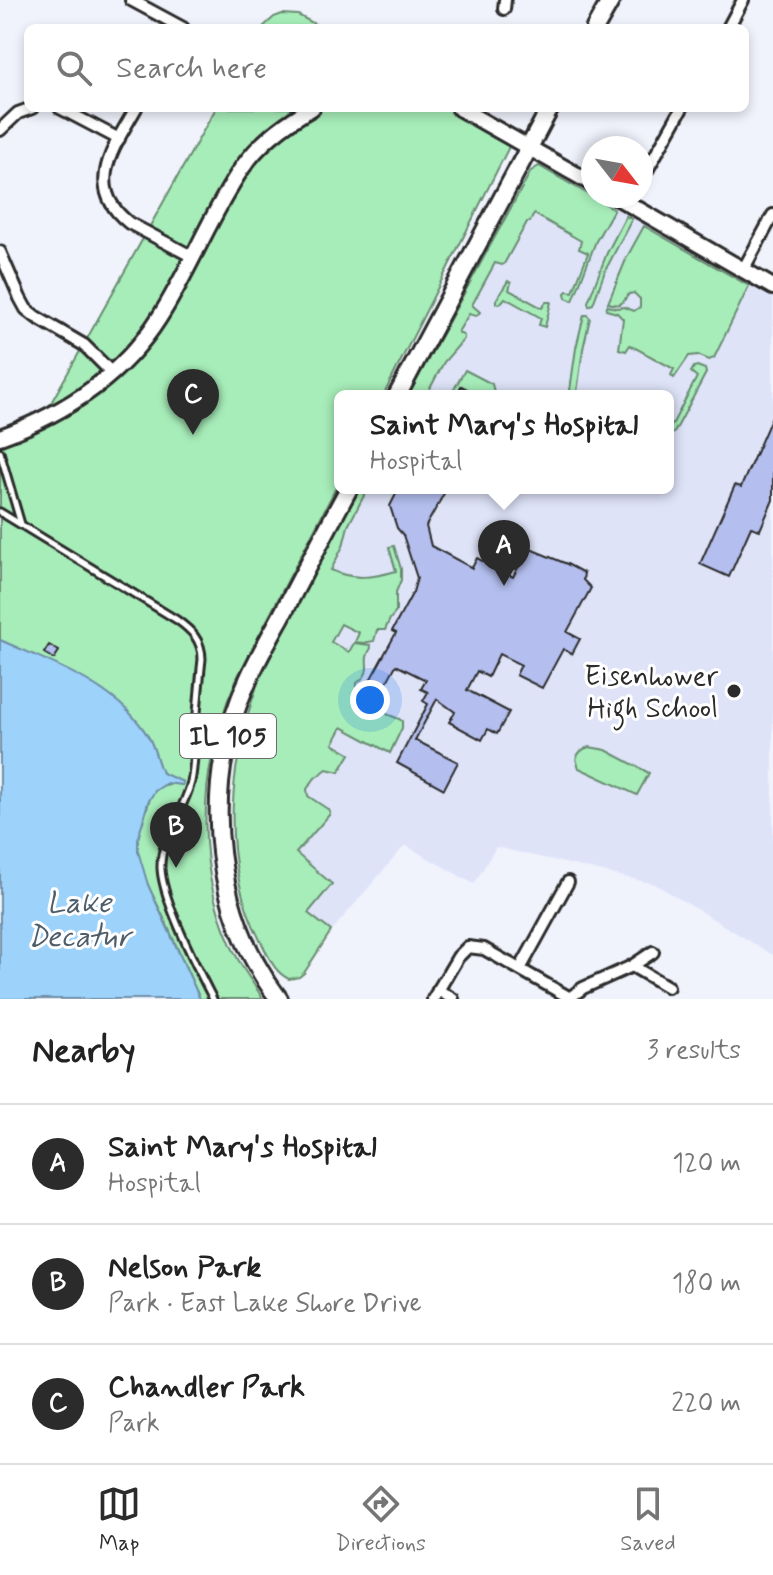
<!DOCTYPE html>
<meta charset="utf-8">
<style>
body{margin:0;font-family:Mynerve,sans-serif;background:#f2f2f2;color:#222}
.compass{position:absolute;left:581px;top:136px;width:72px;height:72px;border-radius:50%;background:#fff;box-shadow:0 4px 12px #0003;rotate:121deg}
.you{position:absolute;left:370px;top:700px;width:28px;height:28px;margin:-20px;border:6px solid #fff;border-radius:50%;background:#1a73e8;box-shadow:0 0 0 12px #1a73e833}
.badge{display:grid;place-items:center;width:52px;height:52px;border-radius:50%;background:#2b2b2b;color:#fff;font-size:26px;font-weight:700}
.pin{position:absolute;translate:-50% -66px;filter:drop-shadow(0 2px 4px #0008)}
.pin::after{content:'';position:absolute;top:42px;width:28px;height:24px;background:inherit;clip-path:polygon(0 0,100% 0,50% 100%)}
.popup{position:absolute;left:334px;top:390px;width:340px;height:104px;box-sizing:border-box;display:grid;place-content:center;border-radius:12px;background:#fff;filter:drop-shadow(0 2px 6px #0005);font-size:26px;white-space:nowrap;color:#767676}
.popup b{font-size:30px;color:#222}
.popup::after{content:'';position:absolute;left:50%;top:100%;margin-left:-16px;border:16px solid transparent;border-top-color:#fff}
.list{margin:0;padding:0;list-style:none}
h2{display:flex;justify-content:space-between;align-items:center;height:104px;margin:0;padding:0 32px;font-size:34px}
h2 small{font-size:26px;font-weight:400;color:#767676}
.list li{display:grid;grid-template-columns:52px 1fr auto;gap:24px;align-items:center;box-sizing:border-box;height:120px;padding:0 32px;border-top:2px solid #e0e0e0}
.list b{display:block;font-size:30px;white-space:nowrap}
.list p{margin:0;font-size:26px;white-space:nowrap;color:#767676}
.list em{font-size:26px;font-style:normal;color:#767676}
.icon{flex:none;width:44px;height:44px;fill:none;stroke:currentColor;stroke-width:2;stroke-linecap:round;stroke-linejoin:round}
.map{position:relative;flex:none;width:773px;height:999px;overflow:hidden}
.search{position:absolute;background:#fff;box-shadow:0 4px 12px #0003;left:24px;right:24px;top:24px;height:88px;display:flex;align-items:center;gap:20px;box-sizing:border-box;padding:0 28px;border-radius:12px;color:#767676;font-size:30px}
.sheet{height:464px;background:#fff}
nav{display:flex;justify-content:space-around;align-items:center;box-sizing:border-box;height:112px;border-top:2px solid #e0e0e0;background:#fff;font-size:22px;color:#767676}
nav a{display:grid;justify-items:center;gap:4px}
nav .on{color:#2b2b2b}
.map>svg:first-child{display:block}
</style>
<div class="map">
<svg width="773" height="999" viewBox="0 0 773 999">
<rect width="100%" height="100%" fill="#f0f2fc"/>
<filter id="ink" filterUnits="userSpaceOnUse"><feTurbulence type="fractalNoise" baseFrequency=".0125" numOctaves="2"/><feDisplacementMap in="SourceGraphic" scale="16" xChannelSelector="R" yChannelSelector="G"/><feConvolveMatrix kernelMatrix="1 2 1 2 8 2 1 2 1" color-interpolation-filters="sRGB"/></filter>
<g filter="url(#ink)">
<!-- built -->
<path fill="#dee3f8" d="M540 166 576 183 593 193V196H599L773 297V955L655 884 496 847 474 884 405 845 329 934 304 973 299 977 289 979 278 972 258 935 247 910 240 883 234 855 233 826V794L236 760 250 702 261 675 359 488H668V396H408L531 171Z"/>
<!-- green -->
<g fill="#a7edb9" stroke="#698c72" stroke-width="2">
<path d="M282 14 298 15 322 28H262L274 17Z"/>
<path d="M216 108H469L516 133 383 396H340V480L237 678C197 767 192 875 240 963 247 975 256 987 263 999H200C187 971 175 942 162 914 153 895 136 865 137 844 138 833 144 820 147 809 151 788 162 781 182 785L183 782 162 773C157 762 155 749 149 738 120 688 50 663 0 640V444L37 428Z"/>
<path d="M539 166 614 209 596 241 573 301 566 298 565 293 567 291 573 292 588 253 579 249 581 241 534 214 530 222H527L504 264 502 265 495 263 472 305 480 312 476 316 469 314 458 332 464 336V339L444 362 426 396H408L531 171Z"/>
<path d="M626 216 632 219 605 271 593 304 589 306 588 302 607 253Z"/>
<path d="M644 226 749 286 714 358 709 360 698 355 689 356 674 378 671 375 674 369 630 345 626 351 619 349 623 319 617 313 606 310 607 306 617 308 624 307 634 311 640 307V299L634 293 629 294C621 303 623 307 608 303L627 257Z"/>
<path d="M508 281 511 283 509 290 542 308 546 302H551L545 327 539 325 541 318 505 298 500 304 496 303V300Z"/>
<path d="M584 315H587L590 318 583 349 577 393 573 394 570 390 576 348Z"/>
<path d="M697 366 705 369 706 373 674 433 669 434 668 423 672 425 697 377 691 372 694 367Z"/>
<path d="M465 370 492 384 495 396H480L462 386 456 396H450Z"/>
<path d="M359 488H368L348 526 343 546 331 570C352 580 373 578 396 571L389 547 394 546 401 569V580L396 592V612L390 619 385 630H377L374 641 363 643 355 642 359 633 341 624 331 642 349 652 354 643 370 645 371 648C360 664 376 669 357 683L356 698 362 704 399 719 402 721V728L390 753 342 727 333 744 350 754 339 772 327 769 315 778 307 789 308 796 329 810 330 814 296 853 332 884 308 913 331 931 304 973 299 977 289 979C273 972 268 954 260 940 218 857 229 759 261 675Z"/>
<path d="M589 747 606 750 649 773 637 795 579 768 576 759C578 752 582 749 589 747Z"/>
</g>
<!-- water -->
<path fill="#9dd2fb" stroke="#6f8fa8" stroke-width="2" d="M0 640C53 664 118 685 149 738 155 749 157 762 162 773L183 782 182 785 167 783 155 791 148 802 138 839V851L148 885 200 999H0Z"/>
<!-- building -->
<g fill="#b4bfef" stroke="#2b2b2b" stroke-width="2">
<path d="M461 386 480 396H456Z"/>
<path d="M773 414V500L760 530 751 527 729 577 700 564 735 485 741 487Z"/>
<path d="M399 488H447L426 526 431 546 472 568 477 558 513 577 528 548 567 564 584 573 583 580 591 588 567 632 580 639 572 654 563 649 542 688 516 675 521 665 499 654 488 677 477 671 467 690 509 712 497 734 488 729 482 740 449 722 455 712 437 699 415 740 458 762 444 789 397 763 428 704 423 701 428 692 421 689 426 680 396 665 383 689 369 682 396 633 392 631 413 592 417 578 403 535 397 528 390 506Z"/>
<path d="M49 645 59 651 54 659 44 653Z"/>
</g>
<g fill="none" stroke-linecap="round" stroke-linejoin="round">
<!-- lane casing -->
<g stroke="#2b2b2b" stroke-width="11">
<g id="lane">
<path d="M0 452 21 524"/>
<path d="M0 512 177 620C191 630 202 640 202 659 199 686 197 712 195 739 194 753 194 768 191 782 184 811 160 838 161 868 162 899 198 970 213 999"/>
</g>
</g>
<!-- street casing -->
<g stroke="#2b2b2b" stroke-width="16">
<g id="street">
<path d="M131 0 183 28"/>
<path d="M504 9 505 0"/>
<path d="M728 28 743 0"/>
<path d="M60 108 119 139"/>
<path d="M136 108C114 147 83 187 129 223L193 257"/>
<path d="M0 130 18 113 32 108"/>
<path d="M641 181 682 108"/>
<path d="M0 252 20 298 26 309 36 317 84 345 112 373"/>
<path d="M743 270 773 215"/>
<path d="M632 966 668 987"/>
<path d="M520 969 568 882"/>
<path d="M438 990 453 999"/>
<path d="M433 999 458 957 468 947 484 949 572 999"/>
<path d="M568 999 583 988 632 966 653 952"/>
</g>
</g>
<!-- secondary casing -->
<g stroke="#2b2b2b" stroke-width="20">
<g id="secondary">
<path d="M459 108 593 184"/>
<path d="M615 196 773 287"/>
<path d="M0 437C64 414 122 376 159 318 190 270 210 215 242 168 260 142 285 123 312 108"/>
</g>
</g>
<!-- primary casing -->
<g stroke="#2b2b2b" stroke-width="22">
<g id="primary">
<path d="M595 28 611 0"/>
<path d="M397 396 550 108"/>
<path d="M279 999C215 915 202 797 240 699 251 670 266 644 281 617 303 574 326 531 349 488"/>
</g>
</g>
<!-- lane -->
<use href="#lane" stroke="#fff" stroke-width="5"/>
<!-- street -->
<use href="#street" stroke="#fff" stroke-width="10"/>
<!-- secondary -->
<use href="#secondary" stroke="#fff" stroke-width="14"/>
<!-- primary -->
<use href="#primary" stroke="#fff" stroke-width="16"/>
</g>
</g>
<!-- markers -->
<circle fill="#2b2b2b" stroke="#fff" stroke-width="3" cx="734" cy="691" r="8"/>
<g text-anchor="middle" stroke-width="6" stroke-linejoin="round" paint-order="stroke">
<!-- shield labels -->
<rect fill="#fff" stroke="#6b6b6b" stroke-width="2" x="180" y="714" width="96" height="44" rx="6"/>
<g font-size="26" font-weight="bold" fill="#2b2b2b">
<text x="228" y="745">IL 105</text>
</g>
<!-- poi labels -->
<g font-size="28" fill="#2b2b2b" stroke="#fff" text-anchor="end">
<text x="718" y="685">Eisenhower<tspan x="718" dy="32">High School</tspan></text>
</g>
<!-- water labels -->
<g font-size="30" font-style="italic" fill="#4d5d69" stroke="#fff">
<text x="79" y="912">Lake<tspan x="79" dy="34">Decatur</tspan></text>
</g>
</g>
</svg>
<svg class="compass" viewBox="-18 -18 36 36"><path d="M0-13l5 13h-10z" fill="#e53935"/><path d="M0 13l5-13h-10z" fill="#767676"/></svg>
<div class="you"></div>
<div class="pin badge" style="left:504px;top:586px">A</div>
<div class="popup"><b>Saint Mary's Hospital</b>Hospital</div>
<div class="pin badge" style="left:176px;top:868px">B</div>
<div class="pin badge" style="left:193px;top:435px">C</div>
<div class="search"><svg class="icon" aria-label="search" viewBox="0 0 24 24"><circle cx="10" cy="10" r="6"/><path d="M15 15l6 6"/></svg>Search here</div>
</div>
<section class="sheet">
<h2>Nearby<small>3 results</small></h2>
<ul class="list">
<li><span class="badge">A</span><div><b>Saint Mary's Hospital</b><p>Hospital</p></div><em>120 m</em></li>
<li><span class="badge">B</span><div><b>Nelson Park</b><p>Park · East Lake Shore Drive</p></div><em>180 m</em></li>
<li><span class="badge">C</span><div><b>Chandler Park</b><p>Park</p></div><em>220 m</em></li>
</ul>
</section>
<nav>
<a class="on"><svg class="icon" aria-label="map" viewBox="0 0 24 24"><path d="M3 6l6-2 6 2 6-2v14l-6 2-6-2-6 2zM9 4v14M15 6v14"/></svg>Map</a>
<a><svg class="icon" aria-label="directions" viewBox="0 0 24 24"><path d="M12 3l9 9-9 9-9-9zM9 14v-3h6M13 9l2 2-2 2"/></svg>Directions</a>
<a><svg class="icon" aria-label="saved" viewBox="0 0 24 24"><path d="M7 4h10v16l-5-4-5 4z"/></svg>Saved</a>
</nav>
